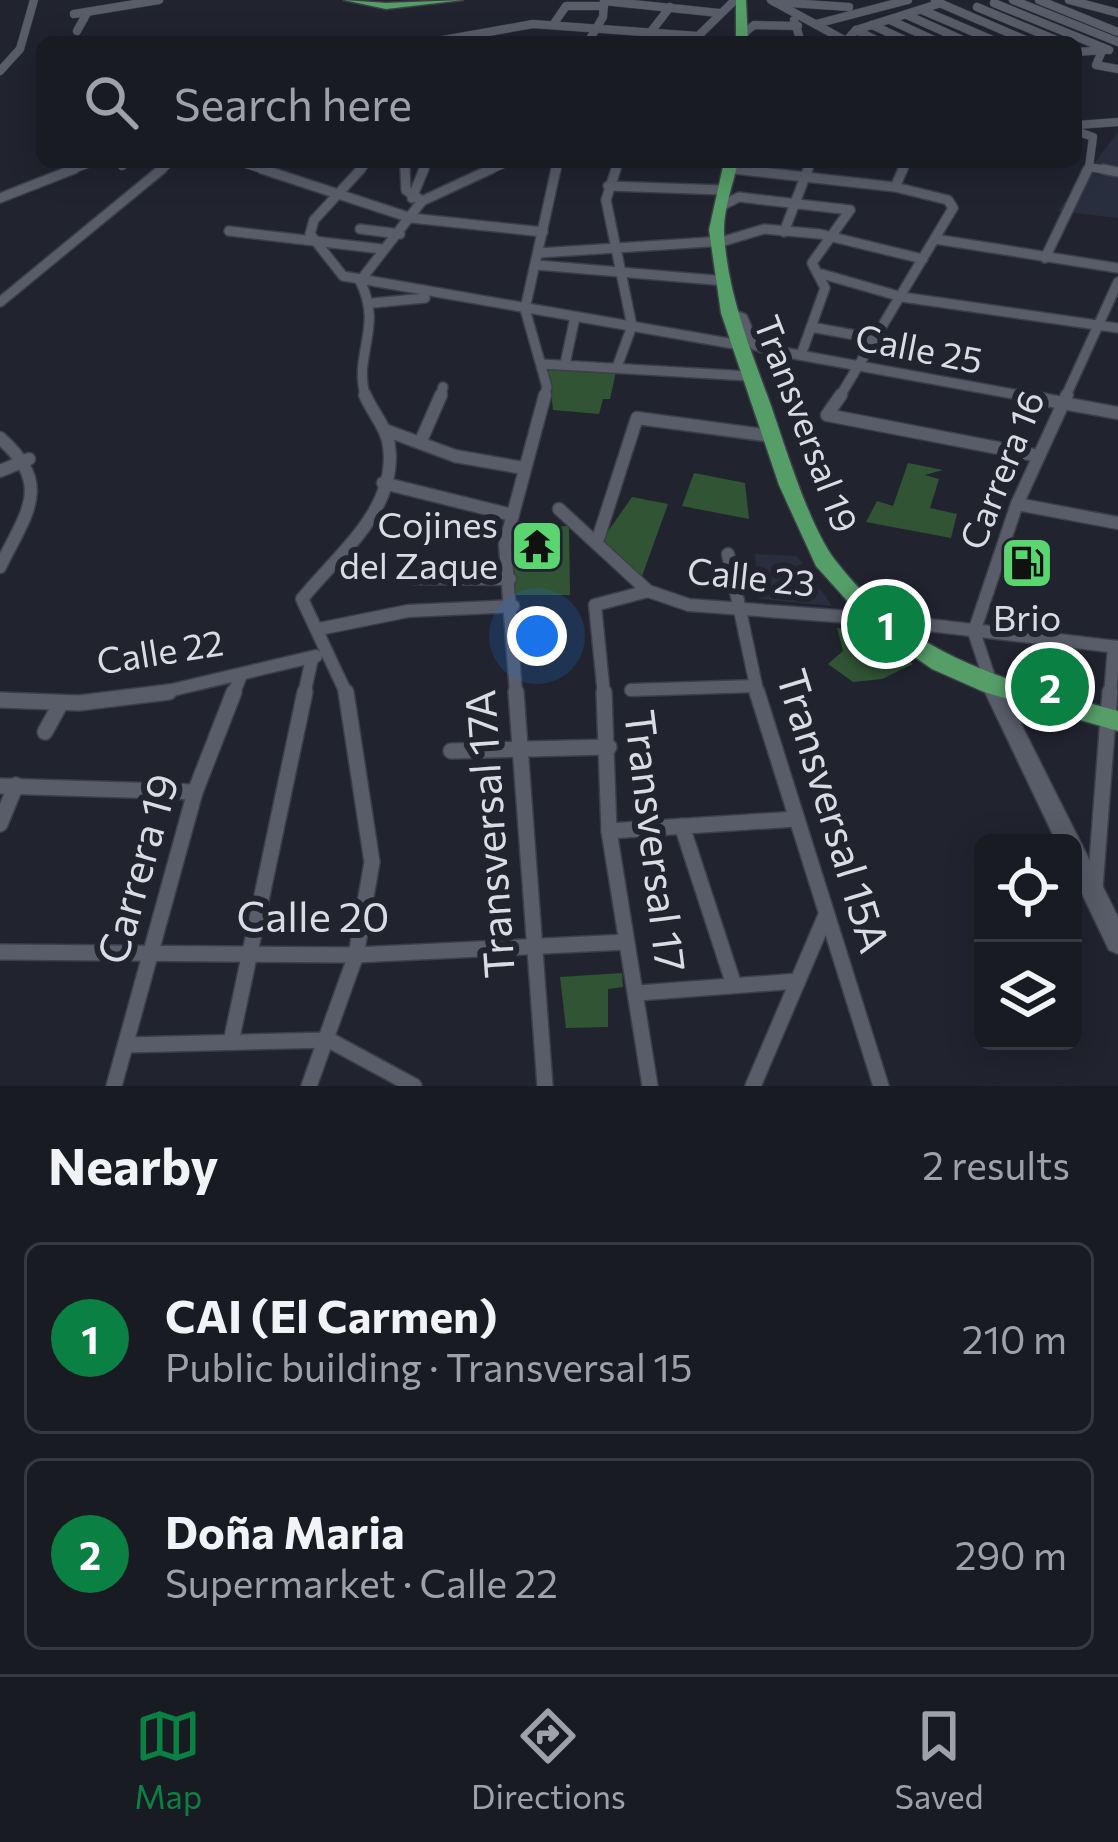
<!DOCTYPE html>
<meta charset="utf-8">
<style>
body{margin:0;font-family:Commissioner,sans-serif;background:#262830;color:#f1f3f6}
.controls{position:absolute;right:36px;bottom:36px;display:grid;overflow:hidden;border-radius:18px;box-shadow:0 6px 30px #0003}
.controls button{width:108px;height:108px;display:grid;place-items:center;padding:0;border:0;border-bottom:3px solid #373941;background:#191b23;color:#f1f3f6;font:60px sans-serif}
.you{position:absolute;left:537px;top:636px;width:42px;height:42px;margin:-30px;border:9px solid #fff;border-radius:50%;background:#1a73e8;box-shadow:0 0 0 18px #1a73e833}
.badge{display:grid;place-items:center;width:78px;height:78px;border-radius:50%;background:#0b8043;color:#fff;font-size:39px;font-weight:700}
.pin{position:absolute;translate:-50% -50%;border:6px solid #fff;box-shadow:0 3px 12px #0006}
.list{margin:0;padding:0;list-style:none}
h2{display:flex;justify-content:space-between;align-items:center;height:156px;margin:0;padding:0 48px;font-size:51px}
h2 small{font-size:39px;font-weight:400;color:#9fa1a6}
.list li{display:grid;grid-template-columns:78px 1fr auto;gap:36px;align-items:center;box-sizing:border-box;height:192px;margin:0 24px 24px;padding:0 24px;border:3px solid #373941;border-radius:18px}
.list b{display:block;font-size:45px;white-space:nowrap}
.list p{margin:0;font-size:39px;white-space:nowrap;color:#9fa1a6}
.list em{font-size:39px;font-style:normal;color:#9fa1a6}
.icon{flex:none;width:66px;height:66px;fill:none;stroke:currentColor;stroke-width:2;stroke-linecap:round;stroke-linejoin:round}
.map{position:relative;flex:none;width:1118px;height:1086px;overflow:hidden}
.search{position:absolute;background:#191b23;box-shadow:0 6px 30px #0003;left:36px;right:36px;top:36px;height:132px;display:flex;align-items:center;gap:30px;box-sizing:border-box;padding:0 42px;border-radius:18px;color:#9fa1a6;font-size:45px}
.sheet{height:588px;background:#191b23}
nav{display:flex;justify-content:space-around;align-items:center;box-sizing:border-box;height:168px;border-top:3px solid #373941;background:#191b23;font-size:33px;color:#9fa1a6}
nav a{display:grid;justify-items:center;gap:6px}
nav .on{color:#0b8043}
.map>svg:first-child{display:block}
</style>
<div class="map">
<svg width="1118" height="1086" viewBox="0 0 1118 1086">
<rect width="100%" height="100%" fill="#21242f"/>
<!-- built -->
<g fill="#292e3e">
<path d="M1118 132V218L1058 211Z"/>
<path d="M755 554 797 556 832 606 759 599Z"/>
</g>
<!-- green -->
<g fill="#305434">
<path d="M548 365 617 367 610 399H603L599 414 553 410Z"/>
<path d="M908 463 943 470 925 475 939 479 930 508 957 514 951 538 866 522 877 501 893 506Z"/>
<path d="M694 473 745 483 749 519 682 506Z"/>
<path d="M632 497 668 504 641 579 602 540Z"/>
<path d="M569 526 570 595H509L505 528Z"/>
<path d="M837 628 868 631 913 664 882 679 853 682 828 664 843 651Z"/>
<path d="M622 973 623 987 608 989V1027L566 1028 560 977Z"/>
</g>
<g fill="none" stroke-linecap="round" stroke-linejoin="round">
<!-- street-far3 casing -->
<g stroke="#3c3f48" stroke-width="9">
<g id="street-far3">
<path d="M771 0 846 41 856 30 941 3"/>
<path d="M1013 0 1118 42"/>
<path d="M1039 0 1118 32"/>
<path d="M1069 0 1118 13"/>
<path d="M604 1 719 13"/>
<path d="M935 1 1030 42"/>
<path d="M775 2 849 7"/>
<path d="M994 3 1109 50"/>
<path d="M977 7 1061 42"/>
<path d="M922 10 997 42"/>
<path d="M74 14 159 0"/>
<path d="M907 15 967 42"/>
<path d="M794 20 801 42"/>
<path d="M890 20 938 42"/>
<path d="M816 24 908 0"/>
<path d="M553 25 566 6H604"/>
<path d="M872 25 909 42"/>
<path d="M856 30 880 42"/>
<path d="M77 31 87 13"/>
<path d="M743 34 754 25 798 26"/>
<path d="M693 41 735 0"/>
<path d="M432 42 533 24 698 36"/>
<path d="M588 42 603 17 604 1"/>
<path d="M643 42 670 7"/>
<path d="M1102 51 1096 65 1118 69"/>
<path d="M1076 52 1105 50"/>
<path d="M0 71 20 49 34 0"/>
<path d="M1077 125 1118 122"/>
<path d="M1076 131 1093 137 1089 167"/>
<path d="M239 162 271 172"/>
<path d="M404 162 405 172"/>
<path d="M122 166 129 162"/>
<path d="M729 169 761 172"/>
<path d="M66 172 93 162"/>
<path d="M158 172 171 162"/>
<path d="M358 172 368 162"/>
<path d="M423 172 427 162"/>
<path d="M485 172 508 162"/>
<path d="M556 172 558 162"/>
<path d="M615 172 618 162"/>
<path d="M807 172 811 162"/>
<path d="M902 172 907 162"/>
<path d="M1086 172 1089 167 1118 172"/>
</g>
</g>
<!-- street-far2 casing -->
<g stroke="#3c3f48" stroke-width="12">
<g id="street-far2">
<path d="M262 169 411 218 543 232"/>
<path d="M361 169 314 220 310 234 343 276 740 345"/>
<path d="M405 169 406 190 422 201"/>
<path d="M616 169 606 200 632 326 617 367"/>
<path d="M734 169 895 187 948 200 953 208 839 398"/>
<path d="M1103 169 1118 172"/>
<path d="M608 186 724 190"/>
<path d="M895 187 903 169"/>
<path d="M0 198 74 169"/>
<path d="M412 198 424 169"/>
<path d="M422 201 491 169"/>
<path d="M719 207 739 197 850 210"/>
<path d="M360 229 400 234"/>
<path d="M229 231 382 249"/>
<path d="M784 232 808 169"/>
<path d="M935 239 1118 268"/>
<path d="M539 253 724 241 764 229 820 234 923 259"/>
<path d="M1045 258 1088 169"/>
<path d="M537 265 726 281"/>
<path d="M822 274 902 297 1118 328"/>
<path d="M360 281 422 201"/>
<path d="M360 281C384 328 352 355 366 398"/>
<path d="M0 302 162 169"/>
<path d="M373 303 425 298"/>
<path d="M729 313 743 318 754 345 766 349 1035 398"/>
<path d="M811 327 877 339"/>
<path d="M801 355 825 288 812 263 850 210"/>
<path d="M542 364 748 376"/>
<path d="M565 364 575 317"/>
<path d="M440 398 443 387"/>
<path d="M544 398 547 387 525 309 556 169"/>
<path d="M1065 398 1118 282"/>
</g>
</g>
<!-- street-far1 casing -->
<g stroke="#3c3f48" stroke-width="15">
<g id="street-far1">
<path d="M841 395 827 415 1039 456"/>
<path d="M1019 395 1118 413"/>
<path d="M385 430 455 456 523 468"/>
<path d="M0 438C54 485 26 513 0 567"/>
<path d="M420 443 441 395"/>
<path d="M0 471 29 459"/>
<path d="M383 483 512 515"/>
<path d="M1017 504 1118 523"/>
<path d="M559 509 648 591"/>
<path d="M597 542 637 418 771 436"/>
<path d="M728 554 758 695"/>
<path d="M414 578 510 579"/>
<path d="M319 629 408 611 513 606"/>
<path d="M992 686 974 632 1017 504 1067 395"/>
<path d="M631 690 755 686"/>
<path d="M151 695 316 656"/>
<path d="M233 695 241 675"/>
<path d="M304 695 312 658"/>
<path d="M347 695 302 599C337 555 398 510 389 446 387 428 372 412 365 395"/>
<path d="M516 695 505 544 545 395"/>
<path d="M604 695 595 605 648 591 689 605 877 619 1118 647"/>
<path d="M1110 695 1114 647"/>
</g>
</g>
<!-- street casing -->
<g stroke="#3c3f48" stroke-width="18">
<g id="street">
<path d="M516 692 545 1086"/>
<path d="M604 692 609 831 650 1086"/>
<path d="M757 692 881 1086"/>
<path d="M0 700 79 703 169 692"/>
<path d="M45 732 61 703"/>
<path d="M451 751 609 747"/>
<path d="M0 786 195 792"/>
<path d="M0 824 16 785"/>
<path d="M682 826 734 985"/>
<path d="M609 831 797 819"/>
<path d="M1095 888 1110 692"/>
<path d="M0 952 356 955 626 942"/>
<path d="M638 993 798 981"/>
<path d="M231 1042 305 692"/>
<path d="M126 1045 329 1040 414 1086"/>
<path d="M114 1086 195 792 234 692"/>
<path d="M309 1086 356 955 372 862 346 692"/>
<path d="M753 1086 826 915"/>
</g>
</g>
<!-- secondary casing -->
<g stroke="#3c3f48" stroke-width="3">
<path id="secondary" d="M992 678 999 680 1002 686 1118 917V954L1109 950 1073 875V843H1057L982 686 985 680Z"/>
</g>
<!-- primary casing -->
<g stroke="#3c3f48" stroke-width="3">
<g id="primary">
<path d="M344 0 386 3 463 0 386 9Z"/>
<path d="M736 0H746L748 42H736Z"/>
<path d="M724 162H738C733 184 723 211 724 233 727 291 749 346 769 400 785 445 808 524 835 560 911 659 1005 680 1118 711V731L984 692 932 669 869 625 816 566 779 485 721 313 709 230Z"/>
</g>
</g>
<!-- street-far3 -->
<use href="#street-far3" stroke="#595d69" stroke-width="8"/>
<!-- street-far2 -->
<use href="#street-far2" stroke="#595d69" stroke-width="9"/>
<!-- street-far1 -->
<use href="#street-far1" stroke="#595d69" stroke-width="12"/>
<!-- street -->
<use href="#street" stroke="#595d69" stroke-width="15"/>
<!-- secondary -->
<use href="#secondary" fill="#595d69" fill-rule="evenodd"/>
<!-- primary -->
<use href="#primary" fill="#559e68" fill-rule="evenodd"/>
</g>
<!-- wall -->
<path fill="#9497a4" d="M1014 549 1046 558 1042 572 1010 562Z"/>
<!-- building -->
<path fill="#acb0bf" stroke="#787b86" stroke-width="3" d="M1014 549 1046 558 1044 567 1011 557Z"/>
<!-- icons -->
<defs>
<g id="temple-square" transform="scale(2.7)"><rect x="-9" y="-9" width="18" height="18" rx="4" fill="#5ad56f" stroke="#21242f"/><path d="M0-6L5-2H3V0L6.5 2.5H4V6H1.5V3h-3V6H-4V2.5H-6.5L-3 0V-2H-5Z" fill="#111"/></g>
<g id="fuel-square" transform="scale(2.7)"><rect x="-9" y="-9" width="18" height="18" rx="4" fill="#5ad56f" stroke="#21242f"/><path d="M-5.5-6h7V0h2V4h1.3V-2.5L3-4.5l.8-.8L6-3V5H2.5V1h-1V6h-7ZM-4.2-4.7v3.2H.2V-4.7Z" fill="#111"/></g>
</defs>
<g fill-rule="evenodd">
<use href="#temple-square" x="537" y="546"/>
<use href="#fuel-square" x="1027" y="563"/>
</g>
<g text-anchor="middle" stroke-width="12" stroke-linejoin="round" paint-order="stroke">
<!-- street labels -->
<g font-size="36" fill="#d9dce3" stroke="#21242f">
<text transform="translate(919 349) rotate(11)" y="13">Calle 25</text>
<text transform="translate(806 424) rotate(69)" y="13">Transversal 19</text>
<text transform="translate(1002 470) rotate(-68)" y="13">Carrera 16</text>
<text transform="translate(751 577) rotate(6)" y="13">Calle 23</text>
<text transform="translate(160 652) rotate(-9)" y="13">Calle 22</text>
</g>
<!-- poi labels -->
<g font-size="36" fill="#d9dce3" stroke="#21242f" text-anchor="end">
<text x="498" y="538">Cojines<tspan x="498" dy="41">del Zaque</tspan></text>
<text x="1027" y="631" text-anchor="middle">Brio</text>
</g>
<!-- near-street labels -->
<g font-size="42" fill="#d9dce3" stroke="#21242f">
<text transform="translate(833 811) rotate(73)" y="15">Transversal 15A</text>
<text transform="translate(490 834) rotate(-94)" y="15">Transversal 17A</text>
<text transform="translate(655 841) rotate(83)" y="15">Transversal 17</text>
<text transform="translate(138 869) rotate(-74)" y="15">Carrera 19</text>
<text x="313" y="932">Calle 20</text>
</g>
</g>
</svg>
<div class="controls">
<button><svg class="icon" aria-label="locate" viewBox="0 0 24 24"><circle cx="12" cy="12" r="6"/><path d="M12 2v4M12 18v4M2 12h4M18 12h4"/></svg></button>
<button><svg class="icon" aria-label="layers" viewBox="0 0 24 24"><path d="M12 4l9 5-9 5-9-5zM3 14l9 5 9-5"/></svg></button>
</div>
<div class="you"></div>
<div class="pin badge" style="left:886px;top:624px">1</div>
<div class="pin badge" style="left:1050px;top:687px">2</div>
<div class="search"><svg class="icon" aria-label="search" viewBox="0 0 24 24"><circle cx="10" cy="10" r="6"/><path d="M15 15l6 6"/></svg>Search here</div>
</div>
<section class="sheet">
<h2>Nearby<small>2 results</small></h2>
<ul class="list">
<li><span class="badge">1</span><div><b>CAI (El Carmen)</b><p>Public building · Transversal 15</p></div><em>210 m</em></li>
<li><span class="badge">2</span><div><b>Doña Maria</b><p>Supermarket · Calle 22</p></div><em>290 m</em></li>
</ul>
</section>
<nav>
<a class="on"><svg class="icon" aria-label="map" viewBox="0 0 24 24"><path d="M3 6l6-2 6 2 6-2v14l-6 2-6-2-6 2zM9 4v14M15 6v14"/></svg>Map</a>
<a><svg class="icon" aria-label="directions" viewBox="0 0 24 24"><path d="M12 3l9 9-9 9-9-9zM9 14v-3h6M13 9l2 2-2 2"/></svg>Directions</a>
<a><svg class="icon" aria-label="saved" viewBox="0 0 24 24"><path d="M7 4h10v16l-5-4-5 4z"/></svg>Saved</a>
</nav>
